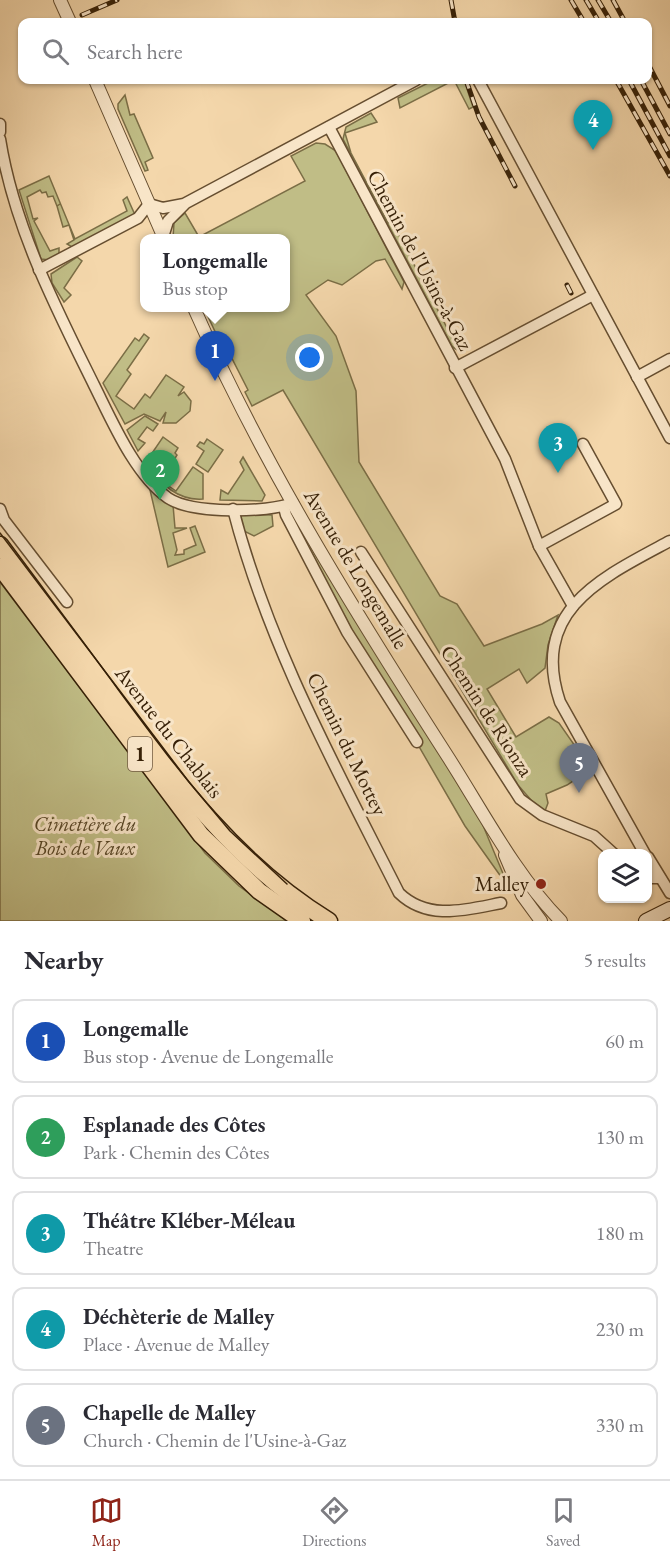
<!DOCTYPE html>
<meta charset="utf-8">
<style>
body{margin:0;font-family:"EB Garamond",serif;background:#f7f7f7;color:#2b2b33}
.controls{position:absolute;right:18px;bottom:18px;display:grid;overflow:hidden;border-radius:12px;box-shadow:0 2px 4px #0004}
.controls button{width:54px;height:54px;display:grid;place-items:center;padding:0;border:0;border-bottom:2px solid #e1e1e2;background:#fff;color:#2b2b33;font:30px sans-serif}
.you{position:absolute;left:310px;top:358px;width:21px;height:21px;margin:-15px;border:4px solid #fff;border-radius:50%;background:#1a73e8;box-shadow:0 0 0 9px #1a73e833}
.badge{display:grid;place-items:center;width:39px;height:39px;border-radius:50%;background:#8f2418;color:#fff;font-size:20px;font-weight:700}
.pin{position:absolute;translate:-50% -50px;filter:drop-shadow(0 2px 3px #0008)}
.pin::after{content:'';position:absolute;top:32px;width:21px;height:18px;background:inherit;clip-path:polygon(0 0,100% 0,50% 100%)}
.popup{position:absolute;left:140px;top:234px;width:150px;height:78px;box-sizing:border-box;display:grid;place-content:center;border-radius:12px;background:#fff;filter:drop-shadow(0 2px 4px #0005);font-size:20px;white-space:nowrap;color:#7c7c81}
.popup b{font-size:22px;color:#2b2b33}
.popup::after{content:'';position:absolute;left:50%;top:100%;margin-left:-12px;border:12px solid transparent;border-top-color:#fff}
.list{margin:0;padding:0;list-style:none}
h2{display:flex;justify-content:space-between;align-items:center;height:78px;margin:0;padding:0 24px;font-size:26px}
h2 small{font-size:20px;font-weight:400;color:#7c7c81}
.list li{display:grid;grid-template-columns:39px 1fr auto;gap:18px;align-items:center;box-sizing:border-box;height:84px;margin:0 12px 12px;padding:0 12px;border:2px solid #e1e1e2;border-radius:12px}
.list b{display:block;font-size:22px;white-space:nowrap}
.list p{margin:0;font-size:20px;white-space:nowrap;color:#7c7c81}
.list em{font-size:20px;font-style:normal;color:#7c7c81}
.icon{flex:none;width:33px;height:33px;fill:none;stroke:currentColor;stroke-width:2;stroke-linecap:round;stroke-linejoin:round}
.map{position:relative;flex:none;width:670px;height:921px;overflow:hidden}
.search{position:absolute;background:#fff;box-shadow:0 2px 4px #0004;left:18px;right:18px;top:18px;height:66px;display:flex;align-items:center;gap:15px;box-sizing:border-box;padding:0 21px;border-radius:12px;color:#7c7c81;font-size:22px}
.sheet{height:558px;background:#fff}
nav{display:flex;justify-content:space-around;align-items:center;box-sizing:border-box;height:84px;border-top:2px solid #e1e1e2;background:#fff;font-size:16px;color:#7c7c81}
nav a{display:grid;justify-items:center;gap:3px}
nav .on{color:#8f2418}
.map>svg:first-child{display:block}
</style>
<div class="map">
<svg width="670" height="921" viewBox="0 0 670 921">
<rect width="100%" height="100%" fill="#f4d7ab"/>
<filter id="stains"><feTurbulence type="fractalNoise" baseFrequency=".00333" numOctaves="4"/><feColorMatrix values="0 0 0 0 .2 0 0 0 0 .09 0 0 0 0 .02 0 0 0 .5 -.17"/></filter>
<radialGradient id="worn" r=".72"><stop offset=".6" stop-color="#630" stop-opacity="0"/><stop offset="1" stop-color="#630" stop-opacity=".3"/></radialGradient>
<!-- green -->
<g fill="#c0bd86" stroke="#7b6e46" stroke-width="1.5">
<path d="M434 80H464L473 107 469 109 454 80 400 108 398 98Z"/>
<path d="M125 95 130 115 134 114 153 158 145 162 148 170 145 171 118 109V104Z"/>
<path d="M371 113 377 122 345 133 351 153 388 223 392 222 456 345 459 349 467 346 468 348C462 352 458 352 452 346L343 139 346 127Z"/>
<path d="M316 143 325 144 336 151 404 282 402 289 385 259 376 261 342 285 328 280 306 295 336 336 356 391 359 462 440 596 457 604 484 646 542 624 558 615 548 645 545 668 527 683 519 669 487 689 516 737 549 717 559 723 591 769 567 785 546 794 548 803 545 811 531 800 518 785 283 390 252 406 245 392 248 390 222 339 219 340 204 308H286V238H173L174 223 185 213 199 237 305 181 291 156Z"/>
<path d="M49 176 75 239 127 211 123 200 127 197 135 215 72 247 67 244 74 240 69 225 63 227 57 206 60 204 57 206 53 196 48 197 46 192 42 193 40 190 27 197 33 219 38 218 34 221 50 251 59 248V255L50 260 41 259 19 190Z"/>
<path d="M77 257 82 261 64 288 71 295 64 302 52 283 51 274Z"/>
<path d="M144 334 149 338 127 370 131 374 116 396 134 409 145 394 150 398 166 375 184 387 178 396 184 392 191 401 190 411 176 423H163L166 412 160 421 144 414 125 424 103 383 135 338 139 341Z"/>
<path d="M145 416 158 424 153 431 147 427 138 439 145 443 138 451 127 430Z"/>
<path d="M163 437 178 448 175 453 177 455 174 460 171 458 157 478 176 491 193 467 203 474V499C177 501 159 483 146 462Z"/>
<path d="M207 439 223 450 208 472 196 464 204 451 197 446 200 442 204 444Z"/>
<path d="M243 457 265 495 262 501 220 500 221 490 228 494 244 470 240 462Z"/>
<path d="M150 490 173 505 175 528H187L173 533 177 550 175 555 184 554V550L196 545 190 528 195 526 205 552 168 567Z"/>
<path d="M243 514 272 515 273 526 254 536 242 530 239 519Z"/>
<path d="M299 525 482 823 509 888 465 826 359 643 297 527Z"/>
<path d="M0 582 205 853 239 886 287 921H0Z"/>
</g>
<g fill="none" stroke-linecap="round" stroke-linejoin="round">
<!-- minor casing -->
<g stroke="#664e30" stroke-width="13">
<g id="minor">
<path d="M478 80 670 438"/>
<path d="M0 124V132"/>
<path d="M329 127 505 459 539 546 616 504 583 444"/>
<path d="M0 139C14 227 55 306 94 385 112 421 135 475 168 498 192 514 267 513 293 503"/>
<path d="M163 237 168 221 184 205"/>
<path d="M39 270 138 218 149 204 163 208 184 204 416 80"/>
<path d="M455 368 593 295"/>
<path d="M637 377 670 359"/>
<path d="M284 507 286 515 347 632 417 742"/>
<path d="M0 509 4 520 67 602"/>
<path d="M233 509C268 645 336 768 399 893 428 921 465 910 501 903"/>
<path d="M539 546 573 606"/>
<path d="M361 552 520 799 542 815 594 836 614 854"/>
<path d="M645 854 560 702C529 610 603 577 670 541"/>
<path d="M648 857 670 893"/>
<path d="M648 878H660"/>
</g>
</g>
<!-- tertiary casing -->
<g stroke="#664e30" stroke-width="14">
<g id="tertiary">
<path d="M60 0 70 22"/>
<path d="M95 80 164 238"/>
<path d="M194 308C263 465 355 612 448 757 482 810 516 876 561 921"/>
<path d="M505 855 522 895 541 921"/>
</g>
</g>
<!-- secondary casing -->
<g stroke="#362007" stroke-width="16">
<path id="secondary" d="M646 921 670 909"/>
</g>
<!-- primary casing -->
<g stroke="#362007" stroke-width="19">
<g id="primary">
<path d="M0 545C37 595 75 645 112 696 175 781 237 865 329 921"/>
<path d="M0 567 201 835 259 891 302 921"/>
</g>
</g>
<!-- minor -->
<use href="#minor" stroke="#f8e5c8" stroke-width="10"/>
<!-- tertiary -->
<use href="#tertiary" stroke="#f8e5c8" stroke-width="12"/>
<!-- secondary -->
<use href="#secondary" stroke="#f8e5c8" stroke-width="14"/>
<!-- primary -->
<use href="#primary" stroke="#f4d7ab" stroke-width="16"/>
<!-- tram -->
<path stroke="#362007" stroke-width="1.5" d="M0 533 189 782 230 831 287 884"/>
<!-- rail casing -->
<g stroke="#362007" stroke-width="5">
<g id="rail">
<path d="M451 0 455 22"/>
<path d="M571 0 584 22"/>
<path d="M586 0 599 22"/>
<path d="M598 0 611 22"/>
<path d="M613 0 625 22"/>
<path d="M82 15 117 0"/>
<path d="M648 64 670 106"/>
<path d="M466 80 479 117 515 186"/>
<path d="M616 80 670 176"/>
<path d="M629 80 670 156"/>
<path d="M641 80 670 134"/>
<path d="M567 285 571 293"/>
</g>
</g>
<!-- rail -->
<use href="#rail" stroke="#f8e5c8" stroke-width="3" stroke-dasharray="9" stroke-linecap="butt"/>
</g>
<!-- markers -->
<circle fill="#8f2418" stroke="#f8e5c8" stroke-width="2" cx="541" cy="884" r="6"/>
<g text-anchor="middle" stroke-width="6" stroke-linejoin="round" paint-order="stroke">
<!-- shield labels -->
<rect fill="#f8e5c8" stroke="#705b41" stroke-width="1.5" x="128" y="737" width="24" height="34" rx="4.5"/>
<g font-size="20" font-weight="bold" fill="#362007">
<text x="140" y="761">1</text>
</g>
<!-- street labels -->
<g font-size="21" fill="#362007" stroke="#f8e5c8">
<text transform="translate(420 260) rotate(62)" y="7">Chemin de l'Usine-à-Gaz</text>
<text transform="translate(356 569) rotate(59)" y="7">Avenue de Longemalle</text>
<text transform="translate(487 711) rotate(57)" y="7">Chemin de Rionza</text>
<text transform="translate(169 732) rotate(52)" y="7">Avenue du Chablais</text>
<text transform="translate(347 744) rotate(64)" y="7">Chemin du Mottey</text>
</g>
<!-- park labels -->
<g font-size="21" font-style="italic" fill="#584727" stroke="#f8e5c8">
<text x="85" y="831">Cimetière du<tspan x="85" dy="24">Bois de Vaux</tspan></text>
</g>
<!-- poi labels -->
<g font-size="21" fill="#362007" stroke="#f8e5c8" text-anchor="end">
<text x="529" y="891">Malley</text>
</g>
</g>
<rect width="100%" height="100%" filter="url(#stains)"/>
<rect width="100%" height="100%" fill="url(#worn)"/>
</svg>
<div class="controls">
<button><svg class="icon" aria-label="layers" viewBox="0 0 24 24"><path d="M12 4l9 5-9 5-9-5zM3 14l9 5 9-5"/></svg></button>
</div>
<div class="you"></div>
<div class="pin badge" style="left:215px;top:381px;background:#1a4fb4">1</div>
<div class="popup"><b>Longemalle</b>Bus stop</div>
<div class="pin badge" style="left:160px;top:500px;background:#2e9e5b">2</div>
<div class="pin badge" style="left:558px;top:473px;background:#0f9aa8">3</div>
<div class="pin badge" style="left:593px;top:150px;background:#0f9aa8">4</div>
<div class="pin badge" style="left:579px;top:793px;background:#6b7280">5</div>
<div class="search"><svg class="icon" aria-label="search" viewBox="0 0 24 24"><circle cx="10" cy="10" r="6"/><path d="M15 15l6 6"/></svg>Search here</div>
</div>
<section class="sheet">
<h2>Nearby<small>5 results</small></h2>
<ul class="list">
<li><span class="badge" style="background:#1a4fb4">1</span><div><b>Longemalle</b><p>Bus stop · Avenue de Longemalle</p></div><em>60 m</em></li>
<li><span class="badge" style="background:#2e9e5b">2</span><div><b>Esplanade des Côtes</b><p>Park · Chemin des Côtes</p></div><em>130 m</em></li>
<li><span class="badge" style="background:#0f9aa8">3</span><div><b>Théâtre Kléber-Méleau</b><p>Theatre</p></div><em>180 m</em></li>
<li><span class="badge" style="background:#0f9aa8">4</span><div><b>Déchèterie de Malley</b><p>Place · Avenue de Malley</p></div><em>230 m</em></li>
<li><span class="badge" style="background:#6b7280">5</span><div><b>Chapelle de Malley</b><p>Church · Chemin de l'Usine-à-Gaz</p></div><em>330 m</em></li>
</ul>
</section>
<nav>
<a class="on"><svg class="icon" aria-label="map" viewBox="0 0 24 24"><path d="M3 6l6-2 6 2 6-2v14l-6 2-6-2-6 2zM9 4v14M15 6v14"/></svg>Map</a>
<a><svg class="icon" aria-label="directions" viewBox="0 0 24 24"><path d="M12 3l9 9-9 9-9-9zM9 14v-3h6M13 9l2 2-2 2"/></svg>Directions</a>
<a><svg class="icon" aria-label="saved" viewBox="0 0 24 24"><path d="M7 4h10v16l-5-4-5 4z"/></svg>Saved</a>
</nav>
